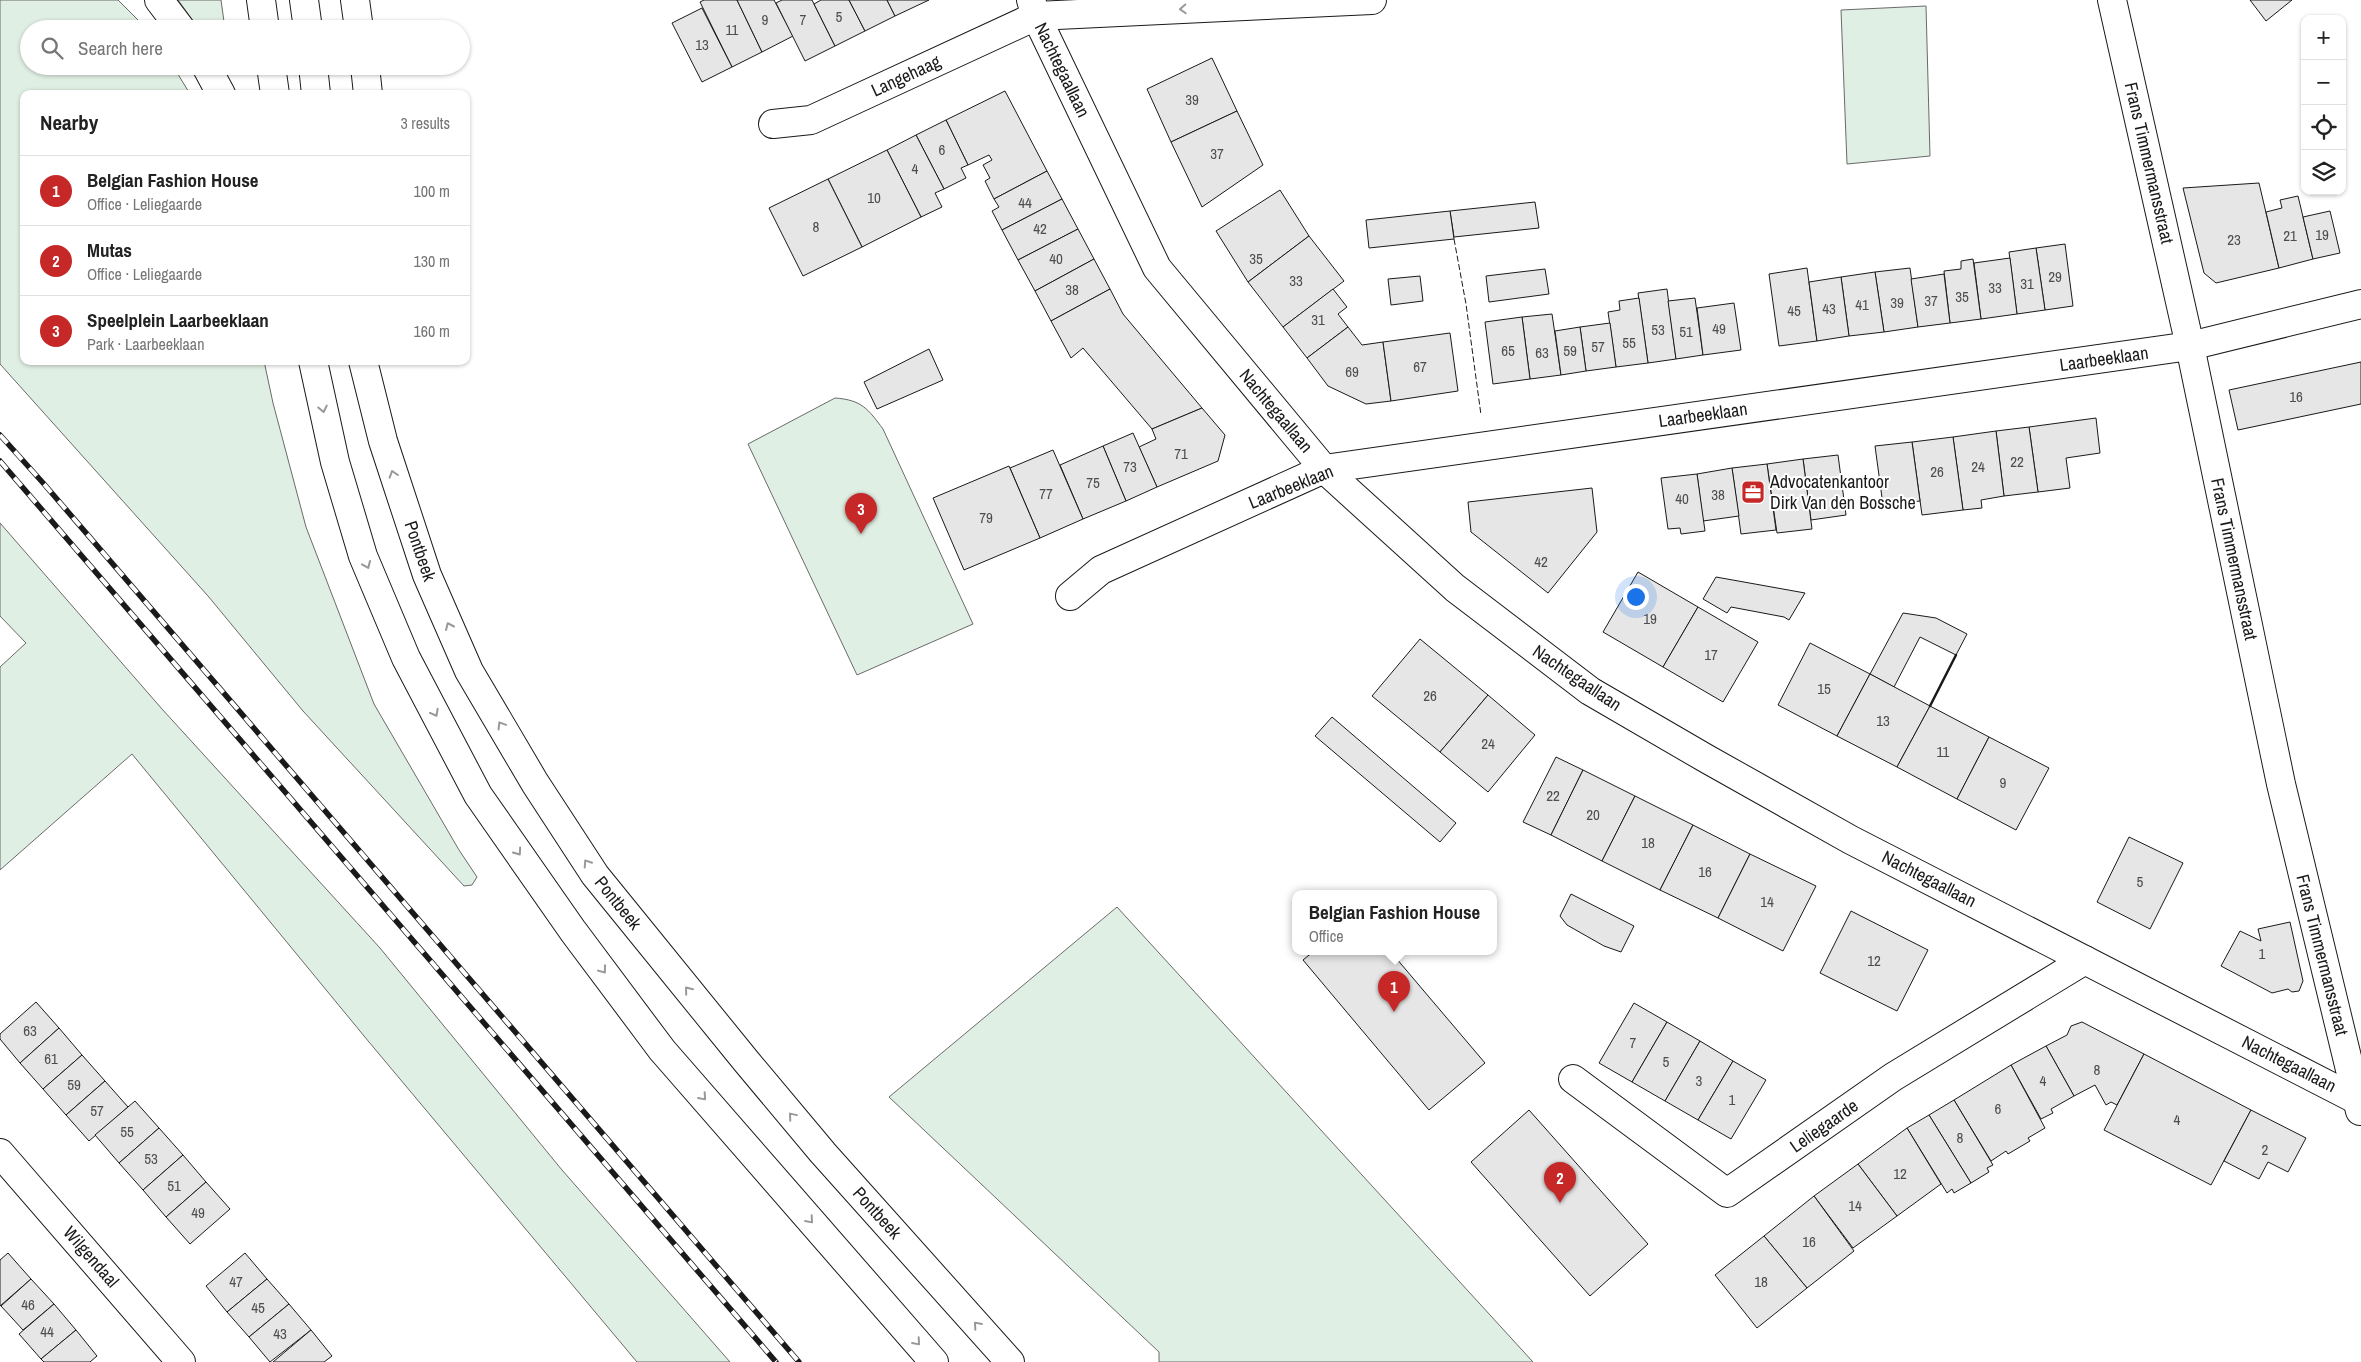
<!DOCTYPE html>
<meta charset="utf-8">
<style>
body{margin:0;font-family:"Archivo Narrow",sans-serif;background:#f2f2f2;color:#222}
.controls{position:absolute;right:15px;top:15px;display:grid;overflow:hidden;border-radius:10px;box-shadow:0 1px 4px #0004}
.controls button{width:45px;height:45px;display:grid;place-items:center;padding:0;border:0;border-bottom:1px solid #e0e0e0;background:#fff;color:#222;font:25px sans-serif}
.you{position:absolute;left:1635px;top:596px;width:18px;height:18px;margin:-12px;border:4px solid #fff;border-radius:50%;background:#1a73e8;box-shadow:0 0 0 8px #1a73e833}
.badge{display:grid;place-items:center;width:32px;height:32px;border-radius:50%;background:#c62828;color:#fff;font-size:16px;font-weight:700}
.pin{position:absolute;translate:-50% -41px;filter:drop-shadow(0 1px 2px #0008)}
.pin::after{content:'';position:absolute;top:26px;width:18px;height:15px;background:inherit;clip-path:polygon(0 0,100% 0,50% 100%)}
.popup{position:absolute;left:1292px;top:890px;width:205px;height:65px;box-sizing:border-box;display:grid;place-content:center;border-radius:10px;background:#fff;filter:drop-shadow(0 1px 4px #0005);font-size:16px;white-space:nowrap;color:#767676}
.popup b{font-size:19px;color:#222}
.popup::after{content:'';position:absolute;left:50%;top:100%;margin-left:-10px;border:10px solid transparent;border-top-color:#fff}
.list{margin:0;padding:0;list-style:none}
h2{display:flex;justify-content:space-between;align-items:center;height:65px;margin:0;padding:0 20px;font-size:21px}
h2 small{font-size:16px;font-weight:400;color:#767676}
.list li{display:grid;grid-template-columns:32px 1fr auto;gap:15px;align-items:center;box-sizing:border-box;height:70px;padding:0 20px;border-top:1px solid #e0e0e0}
.list b{display:block;font-size:19px;white-space:nowrap}
.list p{margin:0;font-size:16px;white-space:nowrap;color:#767676}
.list em{font-size:16px;font-style:normal;color:#767676}
.icon{flex:none;width:28px;height:28px;fill:none;stroke:currentColor;stroke-width:2;stroke-linecap:round;stroke-linejoin:round}
.map{position:relative;flex:none;width:2361px;height:1362px;overflow:hidden}
.search{position:absolute;background:#fff;box-shadow:0 1px 4px #0004;left:20px;top:20px;width:450px;height:55px;display:flex;align-items:center;gap:12px;box-sizing:border-box;padding:0 18px;border-radius:28px;color:#767676;font-size:19px}
.panel{position:absolute;background:#fff;box-shadow:0 1px 4px #0004;left:20px;top:90px;width:450px;height:275px;border-radius:10px}
.map>svg:first-child{display:block}
</style>
<div class="map">
<svg width="2361" height="1362" viewBox="0 0 2361 1362">
<rect width="100%" height="100%" fill="#fff"/>
<!-- green -->
<g fill="#e0efe3" stroke="#6a6a6a">
<path d="M0 0H118L147 29H29V66H173L190 94H24V361H264L273 403 306 527 374 704 459 850 477 877 472 885 464 886 303 711 208 596 0 364Z"/>
<path d="M178 0H221L225 29H199Z"/>
<path d="M1926 6 1930 156 1847 164 1841 10Z"/>
<path d="M835 398C862 400 868 409 883 429L973 624 857 675 748 444Z"/>
<path d="M0 523 162 709 380 948 562 1170 730 1362H637L369 1042 132 754 0 870V667L26 643 0 616Z"/>
<path d="M1117 907 1533 1362H1159V1352L889 1097Z"/>
</g>
<!-- building -->
<g fill="#e6e6e6" stroke="#1a1a1a">
<path d="M704 0H737L762 52 732 67 700 2Z"/>
<path d="M737 0H774L793 36 762 52Z"/>
<path d="M782 0H812L835 46 805 61 776 3Z"/>
<path d="M821 0H849L865 31 835 46 814 4Z"/>
<path d="M849 0H887L895 16 865 31Z"/>
<path d="M887 0H929L895 16Z"/>
<path d="M2250 0H2292L2266 21Z"/>
<path d="M702 8 732 67 702 82 672 23Z"/>
<path d="M1212 58 1237 111 1171 142 1147 89Z"/>
<path d="M1005 91 1047 171 994 199 985 181 990 178 983 165 992 160 989 155 968 165 946 120Z"/>
<path d="M1237 111 1263 165 1202 207 1171 142Z"/>
<path d="M946 120 968 165 961 168 966 178 944 189 916 135Z"/>
<path d="M916 135 944 189 935 193 942 207 921 217 887 150Z"/>
<path d="M887 150 921 217 862 247 828 179Z"/>
<path d="M1047 171 1062 199 1002 230 992 211 999 207 994 199Z"/>
<path d="M828 179 862 247 803 276 769 208Z"/>
<path d="M2259 183 2279 268 2216 283 2204 273 2183 188Z"/>
<path d="M1280 190 1309 236 1248 282 1216 231Z"/>
<path d="M2298 196 2313 259 2279 268 2266 212 2282 208 2280 200Z"/>
<path d="M1062 199 1078 229 1018 260 1002 230Z"/>
<path d="M1535 202 1539 228 1454 237 1450 211Z"/>
<path d="M1450 211 1454 239 1369 248 1366 220Z"/>
<path d="M2330 211 2340 253 2313 259 2303 217Z"/>
<path d="M1078 229 1094 259 1035 291 1018 260Z"/>
<path d="M1309 236 1344 281 1283 327 1248 282Z"/>
<path d="M2065 244 2073 306 2045 310 2036 248Z"/>
<path d="M2036 248 2045 310 2017 314 2009 252Z"/>
<path d="M2010 258 2017 314 1981 319 1974 263Z"/>
<path d="M1094 259 1110 289 1051 321 1035 291Z"/>
<path d="M1973 259 1981 319 1950 323 1944 271 1961 269V261Z"/>
<path d="M1807 268 1817 341 1779 346 1769 274Z"/>
<path d="M1910 268 1918 327 1884 332 1875 272Z"/>
<path d="M1545 269 1549 294 1489 302 1486 276Z"/>
<path d="M1875 272 1884 332 1849 336 1841 277Z"/>
<path d="M1944 274 1950 323 1918 327 1911 279Z"/>
<path d="M1420 276 1423 301 1391 305 1388 279Z"/>
<path d="M1841 277 1849 336 1817 341 1809 282Z"/>
<path d="M1110 289 1123 314 1202 408 1152 429 1083 348 1071 358 1051 321Z"/>
<path d="M1333 289 1347 307 1338 314 1348 327 1307 358 1283 327Z"/>
<path d="M1667 289 1676 359 1648 363 1638 293Z"/>
<path d="M1639 298 1648 363 1616 367 1608 312 1620 310 1619 301Z"/>
<path d="M1695 298 1703 355 1676 359 1668 301Z"/>
<path d="M1734 303 1741 350 1703 355 1697 308Z"/>
<path d="M1552 314 1561 375 1530 379 1522 317Z"/>
<path d="M1522 317 1530 379 1493 384 1485 322Z"/>
<path d="M1610 323 1616 367 1586 371 1580 327Z"/>
<path d="M1348 327 1362 345 1383 342 1391 401 1366 404 1328 386 1307 358Z"/>
<path d="M1580 327 1586 371 1561 375 1555 331Z"/>
<path d="M1450 333 1458 391 1391 401 1383 342Z"/>
<path d="M929 349 943 380 877 409 864 382Z"/>
<path d="M2361 362V404L2238 430 2229 390Z"/>
<path d="M1202 408 1225 435 1218 461 1157 487 1139 447 1156 439 1152 429Z"/>
<path d="M2096 418 2100 453 2066 458 2070 488 2038 492 2029 427Z"/>
<path d="M2029 427 2038 492 2004 496 1996 431Z"/>
<path d="M1996 431 2004 496 1981 500 1982 508 1963 510 1953 437Z"/>
<path d="M1133 433 1157 487 1126 501 1103 446Z"/>
<path d="M1953 437 1963 510 1922 515 1912 442Z"/>
<path d="M1912 442 1920 501 1883 505 1875 446Z"/>
<path d="M1103 446 1126 501 1083 519 1060 465Z"/>
<path d="M1053 450 1083 519 1040 538 1010 468Z"/>
<path d="M1838 455 1846 515 1811 520 1803 459Z"/>
<path d="M1803 459 1812 529 1777 533 1767 464Z"/>
<path d="M1767 464 1776 530 1741 534 1732 468Z"/>
<path d="M1009 466 1040 538 964 570 933 498Z"/>
<path d="M1732 468 1739 516 1703 521 1697 474Z"/>
<path d="M1697 474 1705 531 1681 534 1680 528 1668 529 1661 478Z"/>
<path d="M1592 488 1597 532 1548 593 1471 532 1468 502Z"/>
<path d="M1638 572 1698 607 1663 667 1603 632Z"/>
<path d="M1716 577 1805 593 1789 620 1784 617 1731 607 1727 613 1703 599Z"/>
<path d="M1698 607 1758 642 1723 702 1663 667Z"/>
<path d="M1903 613 1936 618 1967 634 1956 655 1920 637 1894 687 1870 674Z"/>
<path d="M1420 639 1488 695 1440 752 1372 696Z"/>
<path d="M1810 643 1870 674 1837 736 1778 705Z"/>
<path d="M1870 674 1930 706 1897 767 1837 736Z"/>
<path d="M1488 695 1535 735 1488 792 1440 752Z"/>
<path d="M1930 706 1989 737 1957 799 1897 767Z"/>
<path d="M1332 717 1456 823 1440 842 1315 736Z"/>
<path d="M1989 737 2049 768 2016 830 1957 799Z"/>
<path d="M1556 757 1583 770 1551 835 1523 822Z"/>
<path d="M1583 770 1635 796 1602 861 1551 835Z"/>
<path d="M1635 796 1693 825 1660 890 1602 861Z"/>
<path d="M1693 825 1750 854 1718 918 1660 890Z"/>
<path d="M2129 837 2183 863 2150 929 2097 902Z"/>
<path d="M1750 854 1816 886 1783 951 1718 918Z"/>
<path d="M1571 894 1634 926 1621 952 1604 946 1567 925 1560 916Z"/>
<path d="M1851 911 1928 950 1897 1011 1820 973Z"/>
<path d="M2290 922 2303 981 2299 991 2292 992 2288 989 2272 993 2221 966 2240 931 2261 941 2258 929Z"/>
<path d="M1314 951H1390L1485 1063 1429 1110 1303 960Z"/>
<path d="M36 1002 59 1028 20 1063 0 1039V1034Z"/>
<path d="M1634 1003 1667 1022 1632 1082 1599 1063Z"/>
<path d="M1667 1022 1700 1041 1665 1101 1632 1082Z"/>
<path d="M2082 1022 2144 1054 2117 1105 2111 1102 2106 1105 2095 1085 2074 1096 2046 1046 2067 1035 2071 1026Z"/>
<path d="M59 1028 82 1055 43 1089 20 1063Z"/>
<path d="M1700 1041 1733 1061 1698 1120 1665 1101Z"/>
<path d="M2046 1046 2074 1096 2051 1109 2053 1113 2041 1119 2011 1065Z"/>
<path d="M2144 1054 2251 1110 2211 1185 2104 1130Z"/>
<path d="M82 1055 105 1081 66 1115 43 1089Z"/>
<path d="M1733 1061 1766 1080 1731 1139 1698 1120Z"/>
<path d="M2011 1065 2045 1128 2028 1138 2030 1141 2008 1154 2006 1151 1991 1161 1954 1100Z"/>
<path d="M105 1081 128 1107 89 1141 66 1115Z"/>
<path d="M1954 1100 1993 1165 1987 1168 1989 1172 1971 1183 1929 1115Z"/>
<path d="M135 1101 159 1128 119 1163 95 1135Z"/>
<path d="M1529 1110 1648 1244 1590 1296 1471 1162Z"/>
<path d="M2251 1110 2306 1138 2288 1172 2268 1162 2259 1179 2224 1161Z"/>
<path d="M1929 1115 1971 1183 1954 1193 1952 1189 1947 1193 1907 1128Z"/>
<path d="M159 1128 183 1155 143 1190 119 1163Z"/>
<path d="M1907 1128 1941 1184 1897 1216 1858 1164Z"/>
<path d="M183 1155 206 1182 166 1217 143 1190Z"/>
<path d="M1858 1164 1897 1216 1853 1248 1814 1196Z"/>
<path d="M206 1182 230 1209 190 1244 166 1217Z"/>
<path d="M1814 1196 1854 1251 1807 1288 1764 1236Z"/>
<path d="M1764 1236 1807 1288 1757 1328 1715 1275Z"/>
<path d="M8 1253 31 1279 0 1306V1260Z"/>
<path d="M245 1253 267 1279 227 1312 206 1286Z"/>
<path d="M31 1279 54 1304 23 1330 1 1306Z"/>
<path d="M267 1279 289 1304 249 1337 227 1312Z"/>
<path d="M54 1304 76 1330 41 1359 19 1334Z"/>
<path d="M289 1304 311 1330 270 1362 249 1337Z"/>
<path d="M76 1330 97 1356 90 1362H44L41 1359Z"/>
<path d="M311 1330 332 1356 324 1362H273Z"/>
</g>
<g fill="none" stroke-linecap="round" stroke-linejoin="round">
<!-- minor casing -->
<g stroke="#1a1a1a" stroke-width="30">
<g id="minor">
<path d="M1031 0 1036 16 1157 268 1324 469 1455 588 1590 691 1707 759 1851 840 2361 1102"/>
<path d="M2112 0 2190 346 2281 784 2360 1111"/>
<path d="M773 124 811 120 1036 16 1372 0"/>
<path d="M1070 596 1101 570 1324 469 2190 346 2361 304"/>
<path d="M1573 1079 1727 1193 1893 1077 2085 960"/>
<path d="M0 1153 181 1362"/>
</g>
</g>
<!-- highway casing -->
<g stroke="#1a1a1a" stroke-width="30">
<g id="highway">
<path d="M159 0 181 29"/>
<path d="M261 0 265 29"/>
<path d="M304 0 308 29"/>
<path d="M355 0 359 29"/>
<path d="M206 66 221 94"/>
<path d="M271 66 275 94"/>
<path d="M313 66 316 94"/>
<path d="M365 66 368 94"/>
<path d="M313 361 335 462 363 556 406 658 478 795 573 931 662 1050 934 1362"/>
<path d="M363 361 383 441 427 575 469 671 535 783 595 875 746 1061 823 1153 1010 1362"/>
</g>
</g>
<!-- minor -->
<use href="#minor" stroke="#fff" stroke-width="28"/>
<!-- highway -->
<use href="#highway" stroke="#fff" stroke-width="28"/>
<!-- rail casing -->
<g stroke="#1a1a1a" stroke-width="5.5">
<g id="rail">
<path d="M0 435 44 484 799 1362"/>
<path d="M0 461 776 1362"/>
</g>
</g>
<!-- rail -->
<use href="#rail" stroke="#fff" stroke-width="4" stroke-dasharray="11" stroke-linecap="butt"/>
<!-- fence -->
<path stroke="#1a1a1a" stroke-width="1" stroke-dasharray="6 2.5" stroke-linecap="butt" d="M1454 239 1466 304 1481 415"/>
<!-- wall -->
<path stroke="#1a1a1a" stroke-width="2.5" d="M1930 706 1956 655"/>
</g>
<!-- one-way arrows -->
<defs><path id="oneway-chevron" d="M-2-3.5L2.5 0L-2 3.5" fill="none" stroke-width="1.6" stroke-linecap="round" stroke-linejoin="round" transform="scale(1.25)"/></defs>
<g stroke="#989898">
<use href="#oneway-chevron" transform="translate(1183 9) rotate(177)"/>
<use href="#oneway-chevron" transform="translate(323 409) rotate(78)"/>
<use href="#oneway-chevron" transform="translate(393 474) rotate(-108)"/>
<use href="#oneway-chevron" transform="translate(367 565) rotate(67)"/>
<use href="#oneway-chevron" transform="translate(449 626) rotate(-114)"/>
<use href="#oneway-chevron" transform="translate(435 713) rotate(62)"/>
<use href="#oneway-chevron" transform="translate(501 725) rotate(-121)"/>
<use href="#oneway-chevron" transform="translate(518 852) rotate(55)"/>
<use href="#oneway-chevron" transform="translate(587 863) rotate(-123)"/>
<use href="#oneway-chevron" transform="translate(603 970) rotate(53)"/>
<use href="#oneway-chevron" transform="translate(688 990) rotate(-129)"/>
<use href="#oneway-chevron" transform="translate(703 1097) rotate(49)"/>
<use href="#oneway-chevron" transform="translate(792 1116) rotate(-130)"/>
<use href="#oneway-chevron" transform="translate(810 1220) rotate(49)"/>
<use href="#oneway-chevron" transform="translate(977 1325) rotate(-131)"/>
<use href="#oneway-chevron" transform="translate(917 1342) rotate(49)"/>
</g>
<!-- icons -->
<defs>
<g id="office-square" transform="scale(1.25)"><rect x="-9" y="-9" width="18" height="18" rx="4" fill="#c62828" stroke="#fff"/><path d="M-6-3h4V-5.5h4V-3h4V5H-6ZM-1-4.5V-3h2v-1.5ZM-6 0V1H6V0Z" fill="#fff"/></g>
</defs>
<g fill-rule="evenodd">
<use href="#office-square" x="1753" y="492"/>
</g>
<g text-anchor="middle" stroke-width="4" stroke-linejoin="round" paint-order="stroke">
<!-- number labels -->
<g font-size="15" fill="#4d4d4d">
<text x="839" y="22">5</text>
<text x="765" y="25">9</text>
<text x="803" y="25">7</text>
<text x="732" y="35">11</text>
<text x="702" y="50">13</text>
<text x="1192" y="105">39</text>
<text x="942" y="155">6</text>
<text x="1217" y="159">37</text>
<text x="915" y="174">4</text>
<text x="874" y="203">10</text>
<text x="1025" y="208">44</text>
<text x="816" y="232">8</text>
<text x="1040" y="234">42</text>
<text x="2322" y="240">19</text>
<text x="2290" y="241">21</text>
<text x="2234" y="245">23</text>
<text x="1056" y="264">40</text>
<text x="1256" y="264">35</text>
<text x="2055" y="282">29</text>
<text x="1296" y="286">33</text>
<text x="2027" y="289">31</text>
<text x="1995" y="293">33</text>
<text x="1072" y="295">38</text>
<text x="1962" y="302">35</text>
<text x="1931" y="306">37</text>
<text x="1897" y="308">39</text>
<text x="1862" y="310">41</text>
<text x="1829" y="314">43</text>
<text x="1794" y="316">45</text>
<text x="1318" y="325">31</text>
<text x="1719" y="334">49</text>
<text x="1658" y="335">53</text>
<text x="1686" y="337">51</text>
<text x="1629" y="348">55</text>
<text x="1598" y="352">57</text>
<text x="1508" y="356">65</text>
<text x="1570" y="356">59</text>
<text x="1542" y="358">63</text>
<text x="1420" y="372">67</text>
<text x="1352" y="377">69</text>
<text x="2296" y="402">16</text>
<text x="1181" y="459">71</text>
<text x="2017" y="467">22</text>
<text x="1130" y="472">73</text>
<text x="1978" y="472">24</text>
<text x="1937" y="477">26</text>
<text x="1093" y="488">75</text>
<text x="1046" y="499">77</text>
<text x="1718" y="500">38</text>
<text x="1682" y="504">40</text>
<text x="986" y="523">79</text>
<text x="1541" y="567">42</text>
<text x="1650" y="624">19</text>
<text x="1711" y="660">17</text>
<text x="1824" y="694">15</text>
<text x="1430" y="701">26</text>
<text x="1883" y="726">13</text>
<text x="1488" y="749">24</text>
<text x="1943" y="757">11</text>
<text x="2003" y="788">9</text>
<text x="1553" y="801">22</text>
<text x="1593" y="820">20</text>
<text x="1648" y="848">18</text>
<text x="1705" y="877">16</text>
<text x="2140" y="887">5</text>
<text x="1767" y="907">14</text>
<text x="2262" y="959">1</text>
<text x="1874" y="966">12</text>
<text x="30" y="1036">63</text>
<text x="1633" y="1048">7</text>
<text x="51" y="1064">61</text>
<text x="1666" y="1067">5</text>
<text x="2097" y="1075">8</text>
<text x="1699" y="1086">3</text>
<text x="2043" y="1086">4</text>
<text x="74" y="1090">59</text>
<text x="1732" y="1105">1</text>
<text x="1998" y="1114">6</text>
<text x="97" y="1116">57</text>
<text x="2177" y="1125">4</text>
<text x="127" y="1137">55</text>
<text x="1960" y="1143">8</text>
<text x="2265" y="1155">2</text>
<text x="151" y="1164">53</text>
<text x="1900" y="1179">12</text>
<text x="174" y="1191">51</text>
<text x="1855" y="1211">14</text>
<text x="198" y="1218">49</text>
<text x="1809" y="1247">16</text>
<text x="236" y="1287">47</text>
<text x="1761" y="1287">18</text>
<text x="28" y="1310">46</text>
<text x="258" y="1313">45</text>
<text x="47" y="1337">44</text>
<text x="280" y="1339">43</text>
</g>
<!-- street labels -->
<g font-size="18" fill="#1a1a1a" stroke="#fff">
<text transform="translate(1062 70) rotate(64)" y="6">Nachtegaallaan</text>
<text transform="translate(906 76) rotate(-25)" y="6">Langehaag</text>
<text transform="translate(2149 163) rotate(77)" y="6">Frans Timmermansstraat</text>
<text transform="translate(2104 359) rotate(-8)" y="6">Laarbeeklaan</text>
<text transform="translate(1276 411) rotate(50)" y="6">Nachtegaallaan</text>
<text transform="translate(1703 415) rotate(-8)" y="6">Laarbeeklaan</text>
<text transform="translate(1291 487) rotate(-22)" y="6">Laarbeeklaan</text>
<text transform="translate(420 551) rotate(71)" y="6">Pontbeek</text>
<text transform="translate(2234 559) rotate(78)" y="6">Frans Timmermansstraat</text>
<text transform="translate(1577 678) rotate(34)" y="6">Nachtegaallaan</text>
<text transform="translate(1929 879) rotate(27)" y="6">Nachtegaallaan</text>
<text transform="translate(618 903) rotate(51)" y="6">Pontbeek</text>
<text transform="translate(2322 955) rotate(76)" y="6">Frans Timmermansstraat</text>
<text transform="translate(2289 1064) rotate(27)" y="6">Nachtegaallaan</text>
<text transform="translate(1824 1126) rotate(-35)" y="6">Leliegaarde</text>
<text transform="translate(877 1213) rotate(48)" y="6">Pontbeek</text>
<text transform="translate(91 1257) rotate(49)" y="6">Wilgendaal</text>
</g>
<!-- poi labels -->
<g font-size="18" fill="#1a1a1a" stroke="#fff" text-anchor="start">
<text x="1770" y="488">Advocatenkantoor<tspan x="1770" dy="21">Dirk Van den Bossche</tspan></text>
</g>
</g>
</svg>
<div class="controls">
<button>+</button>
<button>−</button>
<button><svg class="icon" aria-label="locate" viewBox="0 0 24 24"><circle cx="12" cy="12" r="6"/><path d="M12 2v4M12 18v4M2 12h4M18 12h4"/></svg></button>
<button><svg class="icon" aria-label="layers" viewBox="0 0 24 24"><path d="M12 4l9 5-9 5-9-5zM3 14l9 5 9-5"/></svg></button>
</div>
<div class="you"></div>
<div class="pin badge" style="left:1394px;top:1012px">1</div>
<div class="popup"><b>Belgian Fashion House</b>Office</div>
<div class="pin badge" style="left:1560px;top:1203px">2</div>
<div class="pin badge" style="left:861px;top:534px">3</div>
<div class="search"><svg class="icon" aria-label="search" viewBox="0 0 24 24"><circle cx="10" cy="10" r="6"/><path d="M15 15l6 6"/></svg>Search here</div>
<section class="panel">
<h2>Nearby<small>3 results</small></h2>
<ul class="list">
<li><span class="badge">1</span><div><b>Belgian Fashion House</b><p>Office · Leliegaarde</p></div><em>100 m</em></li>
<li><span class="badge">2</span><div><b>Mutas</b><p>Office · Leliegaarde</p></div><em>130 m</em></li>
<li><span class="badge">3</span><div><b>Speelplein Laarbeeklaan</b><p>Park · Laarbeeklaan</p></div><em>160 m</em></li>
</ul>
</section>
</div>
